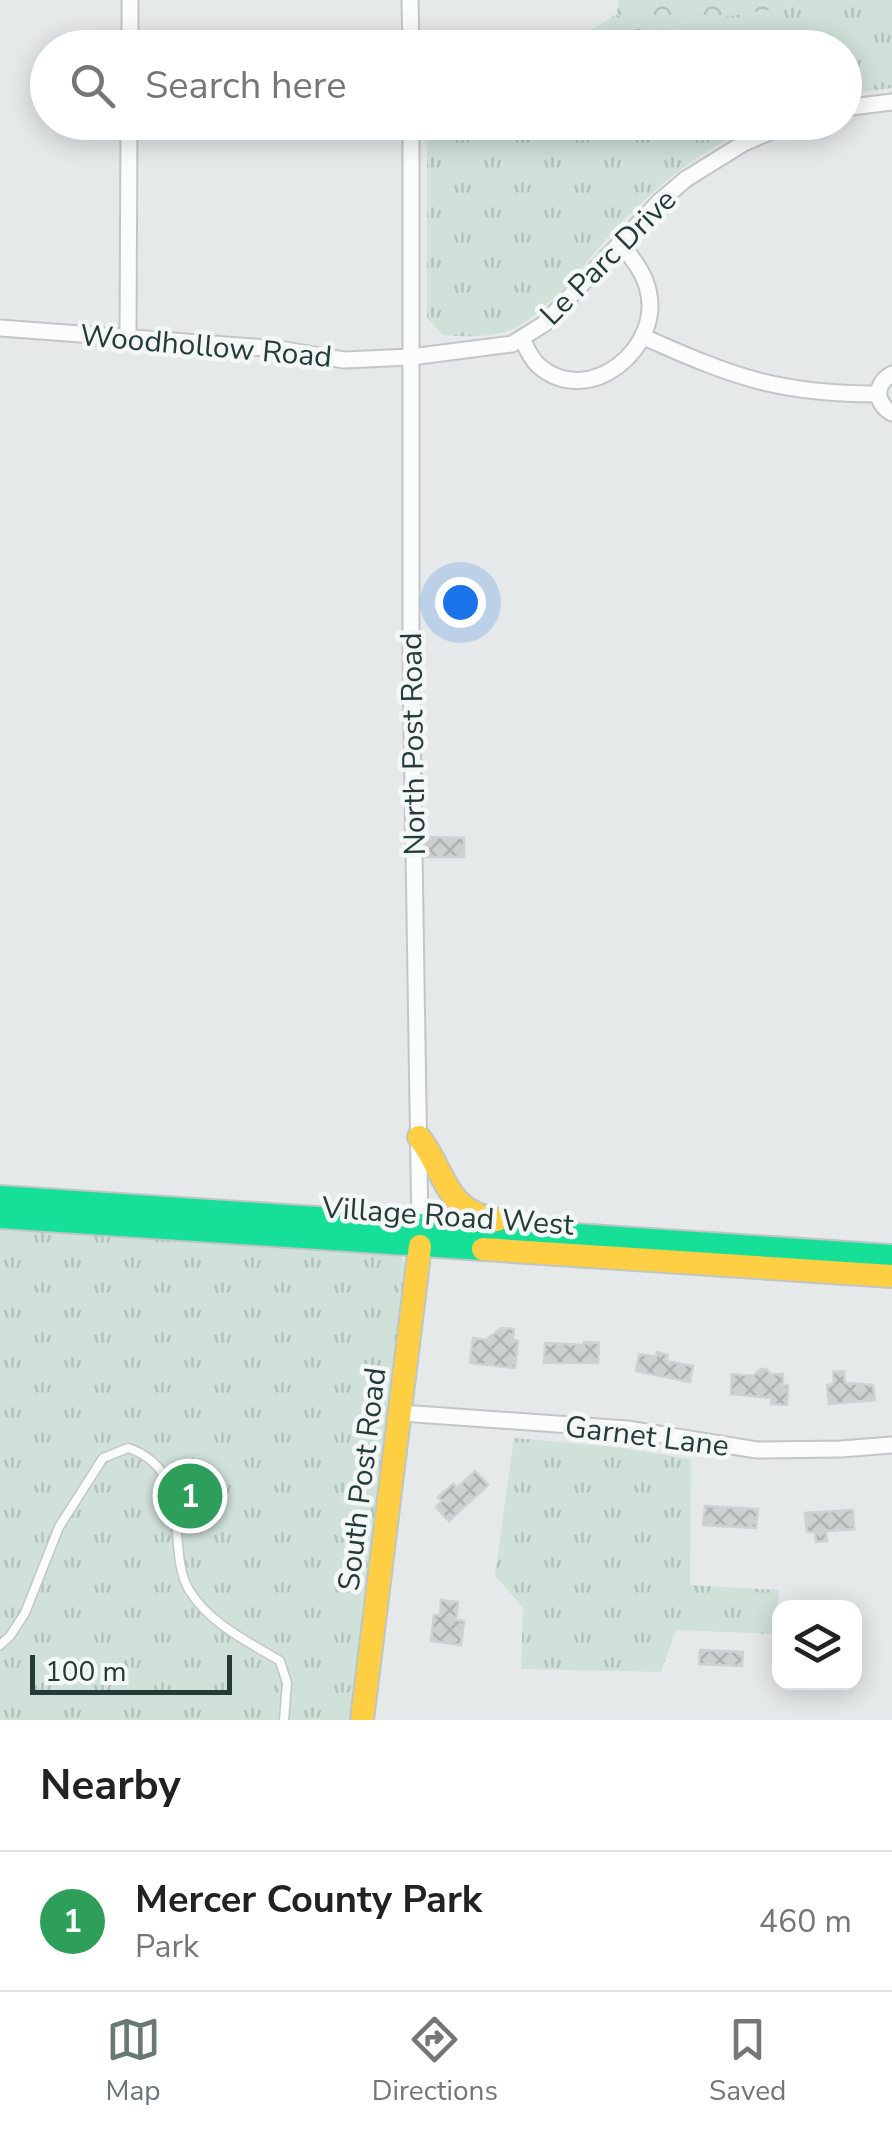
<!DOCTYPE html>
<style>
body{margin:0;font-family:"Nunito Sans",sans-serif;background:#f6f6f6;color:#222}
.controls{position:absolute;right:30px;bottom:30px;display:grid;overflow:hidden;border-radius:20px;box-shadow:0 5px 25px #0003}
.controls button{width:90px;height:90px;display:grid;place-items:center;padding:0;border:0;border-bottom:2px solid #e0e0e0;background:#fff;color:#222;font:50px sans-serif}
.scale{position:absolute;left:30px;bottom:25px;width:202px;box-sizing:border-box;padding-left:10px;border:5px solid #253b3a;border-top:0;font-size:28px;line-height:35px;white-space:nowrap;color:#253b3a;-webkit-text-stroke:8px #f3f8f7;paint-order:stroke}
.you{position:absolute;left:460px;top:602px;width:35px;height:35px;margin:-25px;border:8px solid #fff;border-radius:50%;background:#1a73e8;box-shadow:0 0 0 15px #1a73e833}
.badge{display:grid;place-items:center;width:65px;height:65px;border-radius:50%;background:#687877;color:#fff;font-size:32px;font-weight:700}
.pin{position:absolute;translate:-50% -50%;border:5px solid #fff;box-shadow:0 2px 10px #0006}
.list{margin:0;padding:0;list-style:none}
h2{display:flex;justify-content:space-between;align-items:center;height:130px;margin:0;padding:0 40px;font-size:42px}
h2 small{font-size:32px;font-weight:400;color:#767676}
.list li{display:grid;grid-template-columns:65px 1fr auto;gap:30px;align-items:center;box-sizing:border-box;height:140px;padding:0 40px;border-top:2px solid #e0e0e0}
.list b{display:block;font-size:38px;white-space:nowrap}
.list p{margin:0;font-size:32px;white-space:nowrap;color:#767676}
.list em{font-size:32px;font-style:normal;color:#767676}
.icon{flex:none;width:55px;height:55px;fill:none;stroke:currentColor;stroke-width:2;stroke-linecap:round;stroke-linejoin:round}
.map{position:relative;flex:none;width:892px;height:1720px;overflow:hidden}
.search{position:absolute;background:#fff;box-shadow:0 5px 25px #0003;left:30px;right:30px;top:30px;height:110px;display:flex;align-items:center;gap:25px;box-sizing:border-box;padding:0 35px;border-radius:55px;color:#767676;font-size:38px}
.sheet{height:270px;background:#fff}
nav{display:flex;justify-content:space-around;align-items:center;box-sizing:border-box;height:140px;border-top:2px solid #e0e0e0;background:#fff;font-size:28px;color:#767676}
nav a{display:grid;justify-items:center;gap:5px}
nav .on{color:#687877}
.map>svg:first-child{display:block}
</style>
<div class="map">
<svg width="892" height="1720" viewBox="0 0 892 1720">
<defs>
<pattern id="grass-tufts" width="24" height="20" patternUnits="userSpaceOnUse" patternTransform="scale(2.5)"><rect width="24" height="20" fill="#d0e1da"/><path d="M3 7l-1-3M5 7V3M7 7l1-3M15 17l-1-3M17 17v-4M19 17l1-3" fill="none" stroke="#b2c2bc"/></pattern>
<pattern id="forest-crowns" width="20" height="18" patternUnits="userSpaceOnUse" patternTransform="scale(2.5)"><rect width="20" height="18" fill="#d0e1da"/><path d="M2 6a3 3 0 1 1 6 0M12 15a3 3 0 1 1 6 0" fill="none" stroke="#b2c2bc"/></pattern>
<pattern id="building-cross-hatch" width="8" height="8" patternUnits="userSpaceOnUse" patternTransform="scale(2.5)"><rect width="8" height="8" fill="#ccd1d0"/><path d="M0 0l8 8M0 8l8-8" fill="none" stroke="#afb4b3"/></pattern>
</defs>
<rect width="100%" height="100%" fill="#e5e9e9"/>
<!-- grass -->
<g fill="url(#grass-tufts)">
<path d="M810 0H892V88L845 94 844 48H562L617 14 634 31 805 4Z"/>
<path d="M440 123V122L760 123C704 148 659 183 617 227 588 258 550 313 512 329 490 338 465 337 443 335L427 318V131Z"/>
<path d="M0 1224 398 1249 408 1271 352 1720H0Z"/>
<path d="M514 1438 615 1447 691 1459 690 1585 779 1590 777 1634 676 1630 661 1672 521 1669 523 1608 495 1575Z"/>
</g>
<!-- forest -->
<path fill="url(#forest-crowns)" d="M619 0H810L806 4 634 31 617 14Z"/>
<!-- building -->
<g fill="url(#building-cross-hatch)" stroke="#ced2d2" stroke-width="2.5">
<path d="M425 837 464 838V857H425Z"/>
<path d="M501 1328 514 1329 513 1340 518 1341 515 1368 470 1363 473 1338 486 1340Z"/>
<path d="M584 1342 599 1343 598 1363H544L545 1343 584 1345Z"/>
<path d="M657 1352 668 1355 666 1361 693 1366 690 1382 636 1371 639 1354 656 1357Z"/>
<path d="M761 1369H766L770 1374H783V1385H788L787 1405 771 1404 772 1398 731 1394 732 1374 753 1376Z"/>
<path d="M844 1371 845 1383 873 1385 875 1400 829 1404 827 1385 834 1384 833 1372Z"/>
<path d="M475 1471 488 1485 449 1521 436 1507 442 1501 438 1497 453 1484 457 1488Z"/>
<path d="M705 1506 758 1509 756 1528 703 1525Z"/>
<path d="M853 1510 854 1529 826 1531 827 1541 816 1542 815 1532H807L805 1513Z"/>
<path d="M441 1600 458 1602 456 1620 464 1621 461 1645 431 1641 434 1615 440 1616Z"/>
<path d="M700 1650 743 1652 742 1666 699 1664Z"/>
</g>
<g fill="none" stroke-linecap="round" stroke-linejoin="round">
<!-- lane casing -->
<g stroke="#c2c6c6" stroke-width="11">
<path id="lane" d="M0 1645 10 1636 25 1613 59 1527 103 1458 128 1448C196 1470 165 1550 189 1590 210 1624 247 1641 280 1661L287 1683 284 1720"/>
</g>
<!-- street casing -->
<g stroke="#c2c6c6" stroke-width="19">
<g id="street">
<path d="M410 0 411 48"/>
<path d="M130 48V0"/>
<path d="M844 108 892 102"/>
<path d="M411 122V662L420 1232"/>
<path d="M0 328 279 349 344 360 411 357 512 344 544 324 660 201 686 179 744 143 793 122"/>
<path d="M644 337C733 377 779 394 878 394"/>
<path d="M128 338 129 122"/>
<path d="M522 339C527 349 531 359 539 366 589 409 663 348 648 290 644 272 631 257 620 242"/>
<path d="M892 374C874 384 875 403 892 413"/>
<path d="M401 1413 627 1429 757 1450 841 1449 892 1445"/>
</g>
</g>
<!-- fast casing -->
<g stroke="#bfc5c4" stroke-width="26">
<g id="fast">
<path d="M0 1197 892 1256"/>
<path d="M0 1217 483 1249"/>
</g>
</g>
<!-- slow casing -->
<g stroke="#bfc5c4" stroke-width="26">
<g id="slow">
<path d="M419 1137C447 1174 444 1211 497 1220"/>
<path d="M483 1249 892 1276"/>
<path d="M362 1720 420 1246"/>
</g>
</g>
<!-- lane -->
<use href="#lane" stroke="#fbfcfc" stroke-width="8"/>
<!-- street -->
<use href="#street" stroke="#fbfcfc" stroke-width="15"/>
<!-- fast -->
<use href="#fast" stroke="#16e098" stroke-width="22"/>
<!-- slow -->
<use href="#slow" stroke="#ffcf43" stroke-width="22"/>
</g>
<g text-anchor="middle" stroke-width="9" stroke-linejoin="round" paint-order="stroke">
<!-- street labels -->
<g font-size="30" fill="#253b3a" stroke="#f3f8f7">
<text transform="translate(608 257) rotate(-45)" y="10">Le Parc Drive</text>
<text transform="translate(206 346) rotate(5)" y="10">Woodhollow Road</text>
<text transform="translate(413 744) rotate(-91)" y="10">North Post Road</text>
<text transform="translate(448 1216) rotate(4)" y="10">Village Road West</text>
<text transform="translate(647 1436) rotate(7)" y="10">Garnet Lane</text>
<text transform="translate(362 1479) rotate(-83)" y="10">South Post Road</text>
</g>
</g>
</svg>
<div class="controls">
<button><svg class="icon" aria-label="layers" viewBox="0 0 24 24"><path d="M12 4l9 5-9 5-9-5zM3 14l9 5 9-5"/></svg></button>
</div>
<div class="scale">100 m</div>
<div class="you"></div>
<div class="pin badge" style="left:190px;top:1496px;background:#2e9e5b">1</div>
<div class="search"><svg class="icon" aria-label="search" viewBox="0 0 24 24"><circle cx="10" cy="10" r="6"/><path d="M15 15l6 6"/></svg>Search here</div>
</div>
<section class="sheet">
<h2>Nearby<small></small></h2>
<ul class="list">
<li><span class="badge" style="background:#2e9e5b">1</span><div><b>Mercer County Park</b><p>Park</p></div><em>460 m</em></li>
</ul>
</section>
<nav>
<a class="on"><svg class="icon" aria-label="map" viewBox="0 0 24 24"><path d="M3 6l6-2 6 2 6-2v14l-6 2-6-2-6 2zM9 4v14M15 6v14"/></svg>Map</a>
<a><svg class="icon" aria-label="directions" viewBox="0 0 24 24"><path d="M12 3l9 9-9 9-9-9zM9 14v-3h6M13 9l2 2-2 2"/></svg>Directions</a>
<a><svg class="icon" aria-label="saved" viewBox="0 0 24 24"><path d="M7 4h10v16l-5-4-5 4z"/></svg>Saved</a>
</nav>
